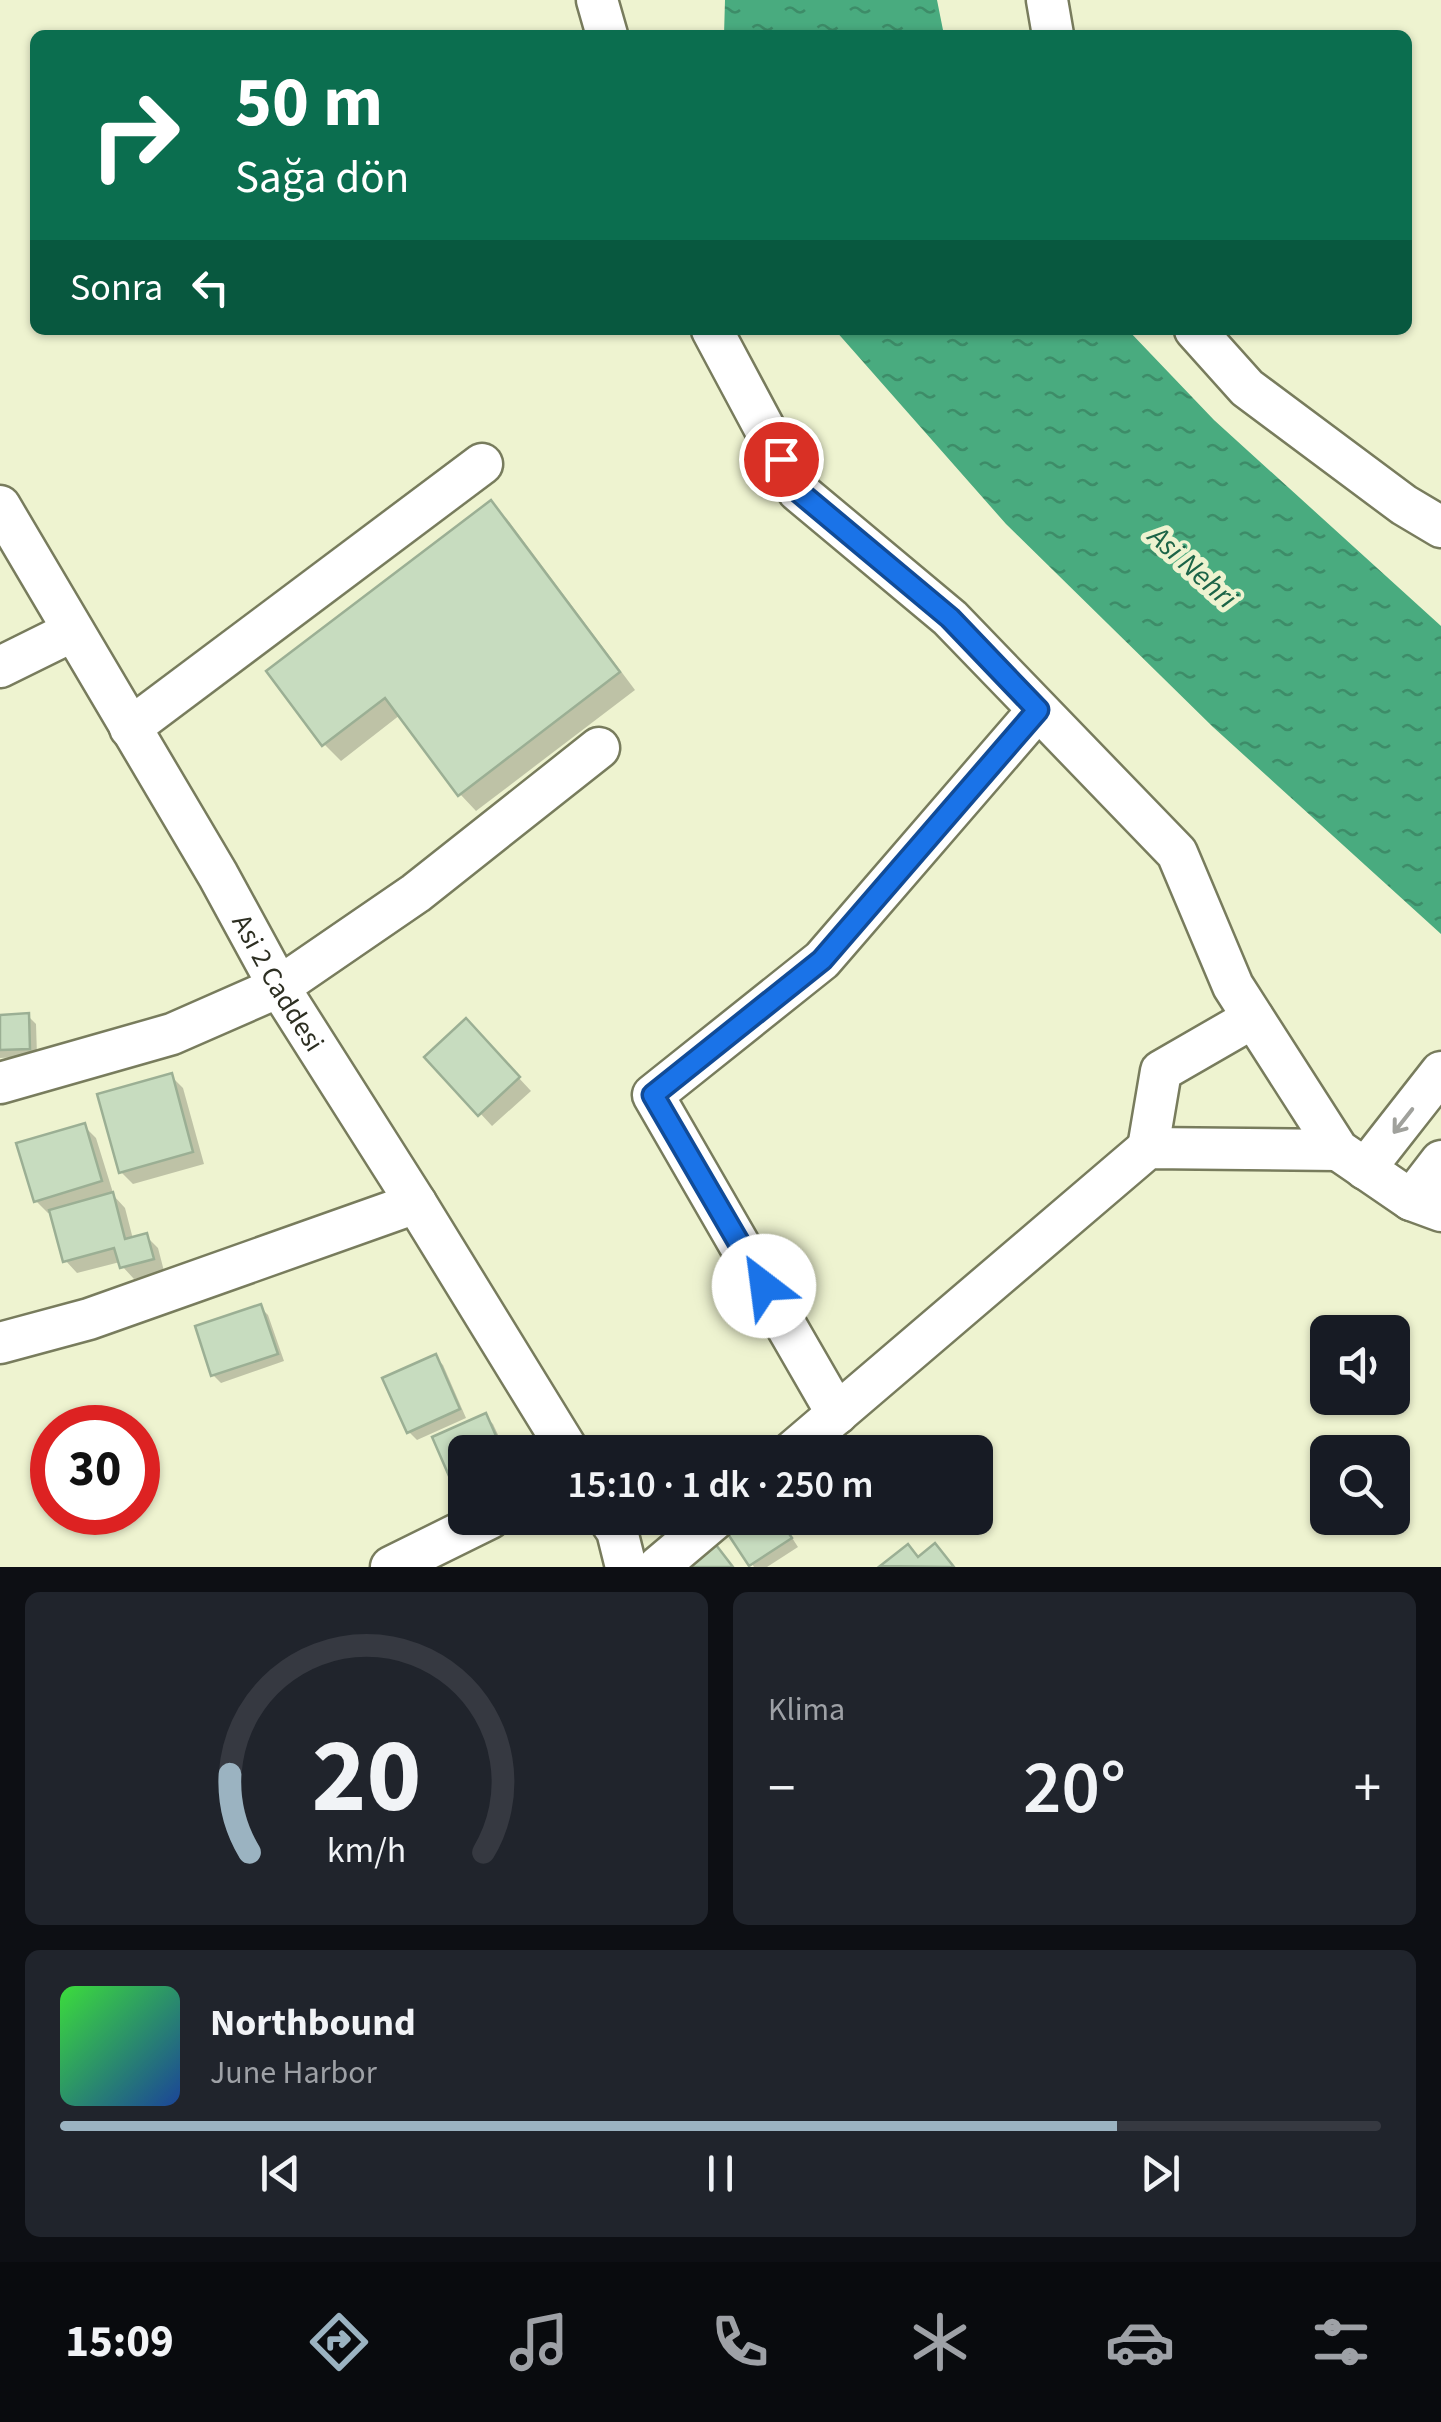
<!DOCTYPE html>
<html lang="tr">
<meta charset="utf-8">
<style>
:root{--surface:#171b24;--page:#20242c;--text:#f1f3f6;--muted:#9ea1a6;--line:#363941;--accent:#9bb3c1}
body{margin:0;font-family:"Source Sans 3",sans-serif;background:var(--page);color:var(--text);height:100vh;display:flex;flex-direction:column;font-size:38px;white-space:nowrap}
*{box-sizing:border-box;margin:0}
p{font-size:32px;color:var(--muted)}
.icon{flex:none;width:55px;height:55px;fill:none;stroke:currentColor;stroke-width:2;stroke-linecap:round;stroke-linejoin:round}
.map{position:relative;height:1567px;overflow:hidden}
.drawer{display:flex;flex-direction:column;gap:25px;padding:25px;background:#0d0f14;flex:1}
.drawer>*{flex:none}
.hud{position:absolute;left:30px;top:30px;width:1382px;height:305px;border-radius:15px;box-shadow:0 2px 8px #0004;background:#0b6e4f;color:#fff;overflow:hidden}
.buttons{position:absolute;left:1310px;top:1315px;display:grid;gap:20px}
.buttons a{display:grid;place-items:center;width:100px;height:100px;border-radius:15px;background:var(--surface);box-shadow:0 2px 8px #0004;font-size:50px}
.speed{position:absolute;left:30px;top:1405px;display:flex;gap:20px;font-size:50px;font-weight:700;text-align:center}
.speed>*{display:grid;place-content:center;width:130px;height:130px;border-radius:50%;background:var(--surface);box-shadow:0 2px 8px #0004;line-height:1}
.speed .limit{border:15px solid #d22;background:#fff;color:#111}
.pin{position:absolute;display:grid;place-items:center;width:85px;height:85px;color:#fff;margin:-42px;border:5px solid #fff;border-radius:50%;box-shadow:0 2px 10px #0007}
.me{position:absolute;width:110px;margin:-55px;rotate:330deg;stroke-linejoin:round;filter:drop-shadow(0 0 8px #0008)}
.turn{display:flex;align-items:center;gap:35px;height:210px;padding:0 40px;font-size:45px}
.turn .icon{width:130px;height:130px;stroke-width:2.5}
.turn b{display:block;font-size:70px;line-height:85px}
.then{display:flex;align-items:center;height:95px;padding:0 40px;background:#0003;gap:20px;font-size:38px}
.big{font-size:75px;font-weight:600;line-height:1.1}
.drawer .widget{flex:1;display:flex;flex-direction:column;justify-content:center;gap:15px;min-width:0;padding:0 35px;border-radius:15px;background:var(--page)}
.drawer .dial{align-items:center;gap:0}
.dial svg{height:260px;overflow:visible;fill:none;stroke:var(--line);stroke-width:7;stroke-linecap:round;text-anchor:middle}
.dial text{fill:var(--text);stroke:none}
.song{display:flex;align-items:center;gap:30px}
.cover{width:120px;height:120px;border-radius:15px;background:linear-gradient(135deg,hsl(120 70% 55%),hsl(220 70% 35%))}
.played{height:10px;border-radius:5px;background:linear-gradient(90deg,var(--accent) 80%,var(--line) 80%)}
.keys{display:flex;justify-content:space-around;direction:ltr}
.heat{display:flex;justify-content:space-between;align-items:center;font-size:55px;direction:ltr}
.drawer .tiles{flex:1;display:grid;gap:25px;grid-template-columns:1fr 1fr}
.widget:last-child{grid-column:span 2}
.trip{position:absolute;left:448px;top:1435px;width:545px;height:100px;border-radius:15px;background:var(--surface);box-shadow:0 2px 8px #0004;font-weight:600;line-height:100px;text-align:center}
.menu{display:flex;height:160px;justify-content:space-around;align-items:center;background:#090b0e;color:var(--muted)}
.menu .icon{width:70px;height:70px}
.menu .selected{color:var(--accent)}
.menu b{font-size:45px;color:var(--text)}
.map>svg:first-child{display:block}
.water{fill:url(#water-ripples)}
.shadow{fill:#0003}
.building{fill:#c7dcbf;stroke:#9baf94;stroke-width:2.5}
.lines{fill:none;stroke-linecap:round;stroke-linejoin:round}
.minor-casing{stroke:#787c5d;stroke-width:45}
.minor{stroke:#fff;stroke-width:40}
.oneway{stroke:#a0a19c}
.route-casing{stroke:#114b97;stroke-width:25}
.route{stroke:#1a73e8;stroke-width:18}
.labels{text-anchor:middle;stroke-width:10;stroke-linejoin:round;paint-order:stroke}
.street-label{font-size:28px;fill:#2d2f22;stroke:#eef3d0}
.water-label{font-size:30px;font-style:italic;fill:#1c6447;stroke:#eef3d0}
</style>
<div class="map">
<svg width="1441" height="1567" viewBox="0 0 1441 1567">
<defs>
<pattern id="water-ripples" width="26" height="14" patternUnits="userSpaceOnUse" patternTransform="scale(2.5)"><rect width="26" height="14" fill="#49ab7f"/><path d="M2 4q2-2 4 0t4 0M15 11q2-2 4 0t4 0" fill="none" stroke="#3d8c68"/></pattern>
</defs>
<rect width="100%" height="100%" fill="#eef3d0"/>
<path class="water" d="M725,0h212l7,35h-220z
M835,330h293l86,90 227,206v308l-228,-207 -207,-203z"/>
<path class="shadow" d="M490,503l17,16 128,171 -159,121 -16,-17 -60,-79 -59,46 -17,-17z
M28,1016l8,8 1,32 -37,2v-41z
M478,1034l53,57 -39,35 -64,-69z
M171,1076l12,12 21,76 -71,20 -12,-12z
M84,1126l12,12 18,58 11,12 8,31 13,-3 12,12 6,23 -30,8 -12,-13 -2,-4 -43,11 -12,-13 -13,-48 -4,1 -12,-12z
M260,1307l8,8 16,46 -63,22 -8,-8z
M435,1357l8,8 23,53 -49,22 -8,-8z
M485,1416l8,8 13,28h-41v45l-7,-6 -23,-53z
M738,1518h41l19,29 -31,20h-13l-28,-42z"/>
<path class="building" d="M491,500l129,172 -162,124 -73,-98 -63,48 -56,-75z
M29,1013l1,36 -30,1v-35z
M466,1018l54,59 -42,39 -54,-59z
M172,1073l21,79 -74,21 -22,-79z
M85,1123l17,58 -68,21 -18,-59z
M113,1192l12,47 22,-6 7,26 -34,9 -6,-20 -51,14 -14,-52z
M261,1304l17,50 -67,22 -16,-50z
M436,1354l24,55 -53,24 -25,-55z
M486,1413l17,39h-38v36l-9,4 -24,-55z
M838,1438l11,14h-31z
M733,1518h45l14,20 -43,28 -27,-41z
M713,1541l20,26h-53z
M935,1543l19,24 -74,-1 28,-22 10,13z"/>
<g class="lines">
<g class="minor-casing">
<g id="minor">
<path d="M597,0l10,35"/>
<path d="M1047,0l6,35"/>
<path d="M712,330l86,161 152,127 227,235 56,133 105,164 73,50 30,11"/>
<path d="M1195,330l52,58 157,117 37,22"/>
<path id="s1" d="M0,506l218,369 61,112 137,216 153,249"/>
<path d="M0,667l73,-36"/>
<path d="M130,728l352,-264"/>
<path d="M0,1083l172,-49 107,-47 137,-94 183,-145"/>
<path d="M1148,1148l13,-77 92,-53"/>
<path d="M1365,1169l76,-97"/>
<path d="M1411,1200l30,-39"/>
<path d="M0,1343l89,-24 327,-116"/>
<path d="M837,1414l-184,-319 169,-135 216,-250"/>
<path d="M792,1452l356,-304 190,2"/>
<path d="M608,1518l9,13 9,36"/>
<path d="M391,1567l99,-49"/>
<path d="M658,1567l58,-49"/>
</g>
</g>
<use href="#minor" class="minor"/>
</g>
<defs><path id="oneway-shaft" d="M-6 0H5M1.5-3L5.5 0L1.5 3" fill="none" stroke-width="1.6" stroke-linecap="round" stroke-linejoin="round" transform="scale(2.5)"/></defs>
<use class="oneway" href="#oneway-shaft" transform="translate(1403 1121) rotate(128)"/>
<g class="lines">
<g class="route-casing">
<path id="route" d="M764,1286l-111,-191 169,-135 216,-250 -88,-92 -152,-127 -17,-32"/>
</g>
<use href="#route" class="route"/>
</g>
<g class="labels">
<g class="street-label">
<text dy="10" stroke="none"><textPath href="#s1" startOffset="552">Asi 2 Caddesi</textPath></text>
</g>
<g class="water-label">
<text transform="translate(1193 567) rotate(42)" y="10">Asi Nehri</text>
</g>
</g>
</svg>
<div class="buttons">
<a><svg class="icon" aria-label="sound" viewBox="0 0 24 24"><path d="M4 9h4l5-4v14l-5-4H4zM17 9q2 3 0 6"/></svg></a>
<a><svg class="icon" aria-label="search" viewBox="0 0 24 24"><circle cx="10" cy="10" r="6"/><path d="M15 15l6 6"/></svg></a>
</div>
<div class="speed"><div class="limit">30</div></div>
<div class="pin" style="left:781px;top:459px;background:#d93025"><svg class="icon" aria-label="arrive" viewBox="0 0 24 24"><path d="M6 21V4h12l-3 4 3 4H6"/></svg></div>
<svg class="me" style="left:764px;top:1286px" viewBox="-20 -20 40 40"><circle r="19" fill="#fff"/><path d="M0-13L10 11 0 6-10 11z" fill="#1a73e8"/></svg>
<div class="trip">15:10 · 1 dk · 250 m</div>
<div class="hud">
<div class="turn"><svg class="icon" aria-label="right" viewBox="0 0 24 24"><path d="M7 20v-9h11M14 6l5 5-5 5"/></svg><div><b>50 m</b>Sağa dön</div></div>
<div class="then">Sonra<svg class="icon" aria-label="left" viewBox="0 0 24 24"><path d="M17 20v-9H6M10 6l-5 5 5 5"/></svg></div>
</div>
</div>
<section class="drawer">
<div class="tiles">
<div class="widget dial"><svg viewBox="0 0 100 80">
<path d="M14 69A42 42 0 1 1 86 69"/>
<path d="M14 69A42 42 0 0 1 8 45" stroke="#9bb3c1"/>
<text x="50" y="56" font-size="32" font-weight="700">20</text>
<text x="50" y="72" font-size="11">km/h</text>
</svg></div>
<div class="widget"><p>Klima</p>
<div class="heat"><a>−</a><b class="big">20°</b><a>+</a></div>
</div>
<div class="widget">
<div class="song"><i class="cover"></i><div><b>Northbound</b><p>June Harbor</p></div></div>
<div class="played"></div>
<div class="keys"><svg class="icon" aria-label="previous" viewBox="0 0 24 24"><path d="M18 5L8 12l10 7zM5 5v14"/></svg><svg class="icon" aria-label="pause" viewBox="0 0 24 24"><path d="M8 5v14M16 5v14"/></svg><svg class="icon" aria-label="next" viewBox="0 0 24 24"><path d="M6 5l10 7-10 7zM19 5v14"/></svg></div>
</div>
</div>
</section>
<nav class="menu">
<b>15:09</b>
<svg class="icon selected" aria-label="directions" viewBox="0 0 24 24"><path d="M12 3l9 9-9 9-9-9zM9 14v-3h6M13 9l2 2-2 2"/></svg>
<svg class="icon" aria-label="music" viewBox="0 0 24 24"><path d="M9 18V5l10-2v13"/><circle cx="6" cy="18" r="3"/><circle cx="16" cy="16" r="3"/></svg>
<svg class="icon" aria-label="phone" viewBox="0 0 24 24"><path d="M5 4h4l2 5-3 2q2 4 5 5l2-3 5 2v4C11 20 4 13 5 4z"/></svg>
<svg class="icon" aria-label="climate" viewBox="0 0 24 24"><path d="M12 3v18M4 7l16 10M4 17L20 7"/></svg>
<svg class="icon" aria-label="car" viewBox="0 0 24 24"><path d="M5 17H2v-5l4-1 3-4h7l3 4 3 1v5h-3M9 17h6M6 11h13"/><circle cx="7" cy="17" r="2"/><circle cx="17" cy="17" r="2"/></svg>
<svg class="icon" aria-label="filters" viewBox="0 0 24 24"><path d="M4 7h16M4 17h16"/><circle cx="9" cy="7" r="2"/><circle cx="15" cy="17" r="2"/></svg>
</nav>
